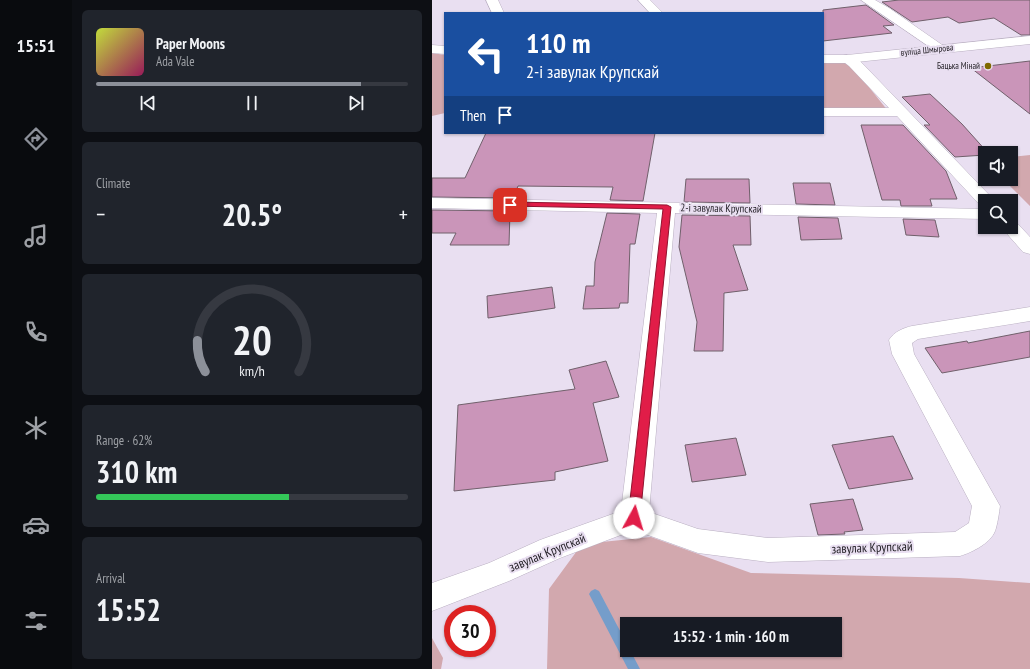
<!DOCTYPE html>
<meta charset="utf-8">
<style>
:root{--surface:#171b24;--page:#20242c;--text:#f1f3f6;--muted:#9ea1a6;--line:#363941;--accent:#8c9099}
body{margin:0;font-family:"PT Sans Narrow",sans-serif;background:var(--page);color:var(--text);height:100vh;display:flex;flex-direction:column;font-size:15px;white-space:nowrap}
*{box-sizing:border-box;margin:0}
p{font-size:13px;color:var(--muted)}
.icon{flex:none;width:22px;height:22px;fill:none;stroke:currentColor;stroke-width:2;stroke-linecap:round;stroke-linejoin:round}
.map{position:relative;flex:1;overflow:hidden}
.drawer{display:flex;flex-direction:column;gap:10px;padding:10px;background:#0d0f14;width:360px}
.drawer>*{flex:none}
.banner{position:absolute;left:12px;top:12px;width:380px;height:122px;border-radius:0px;box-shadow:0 1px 3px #0004;background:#1a4fa0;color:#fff;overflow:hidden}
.buttons{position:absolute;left:546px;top:146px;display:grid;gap:8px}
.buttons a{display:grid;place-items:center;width:40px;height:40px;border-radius:0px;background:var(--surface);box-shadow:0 1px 3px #0004;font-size:20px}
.speed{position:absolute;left:12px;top:605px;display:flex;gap:8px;font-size:20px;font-weight:700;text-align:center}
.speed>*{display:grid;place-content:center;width:52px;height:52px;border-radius:50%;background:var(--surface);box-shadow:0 1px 3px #0004;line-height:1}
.speed .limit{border:6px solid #d22;background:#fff;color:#111}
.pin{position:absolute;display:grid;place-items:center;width:34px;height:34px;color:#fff;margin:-17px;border-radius:8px;box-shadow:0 2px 6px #0006}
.me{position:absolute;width:44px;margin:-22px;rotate:6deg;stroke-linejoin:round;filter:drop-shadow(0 0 3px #0008)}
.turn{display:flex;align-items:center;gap:14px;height:84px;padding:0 16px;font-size:18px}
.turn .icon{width:52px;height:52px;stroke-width:2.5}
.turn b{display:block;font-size:28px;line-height:34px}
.then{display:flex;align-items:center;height:38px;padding:0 16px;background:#0003;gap:8px;font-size:15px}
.big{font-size:30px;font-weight:700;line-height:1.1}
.drawer .tile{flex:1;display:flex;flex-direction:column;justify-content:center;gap:6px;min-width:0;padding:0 14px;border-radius:6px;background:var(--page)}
.drawer .dial{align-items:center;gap:0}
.dial svg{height:104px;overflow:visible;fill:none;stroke:var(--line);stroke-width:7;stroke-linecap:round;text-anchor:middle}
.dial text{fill:var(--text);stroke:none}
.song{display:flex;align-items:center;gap:12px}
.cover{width:48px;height:48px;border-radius:6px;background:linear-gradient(135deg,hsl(70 70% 55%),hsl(330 70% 35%))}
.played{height:4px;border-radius:2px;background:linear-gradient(90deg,var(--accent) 85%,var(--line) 85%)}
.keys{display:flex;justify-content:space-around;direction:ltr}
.heat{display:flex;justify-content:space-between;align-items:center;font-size:22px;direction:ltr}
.charge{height:6px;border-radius:3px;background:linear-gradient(90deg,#34c759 62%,var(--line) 0)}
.trip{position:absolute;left:188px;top:617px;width:222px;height:40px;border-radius:0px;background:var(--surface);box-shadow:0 1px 3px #0004;font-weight:700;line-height:40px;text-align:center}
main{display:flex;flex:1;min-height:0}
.dock{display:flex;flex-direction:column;width:72px;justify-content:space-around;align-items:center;background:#090b0e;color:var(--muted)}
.dock .icon{width:28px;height:28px}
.dock .active{color:var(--accent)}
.dock b{font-size:18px;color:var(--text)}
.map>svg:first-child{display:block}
.green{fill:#d2a8ae;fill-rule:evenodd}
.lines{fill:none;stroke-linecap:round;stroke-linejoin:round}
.stream{fill:#759dca;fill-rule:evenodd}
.building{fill:#ca95b9;stroke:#70606b}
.street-casing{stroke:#b9afc1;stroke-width:1}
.secondary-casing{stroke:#b9afc1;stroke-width:1}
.street{fill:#fff;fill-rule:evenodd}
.secondary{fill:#fff;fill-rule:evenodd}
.route{fill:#e11d48;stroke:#92132f}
.poi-dot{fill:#7f6900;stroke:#e9dff1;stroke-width:1.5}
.labels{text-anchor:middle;stroke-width:4;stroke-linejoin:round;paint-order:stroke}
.far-street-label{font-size:9px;fill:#201d23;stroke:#e9dff1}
.far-poi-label{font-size:9px;fill:#201d23;stroke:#e9dff1;text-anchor:end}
.street-label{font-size:11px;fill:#201d23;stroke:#e9dff1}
.near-street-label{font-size:13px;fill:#201d23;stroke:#e9dff1}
</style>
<main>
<nav class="dock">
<b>15:51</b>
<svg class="icon active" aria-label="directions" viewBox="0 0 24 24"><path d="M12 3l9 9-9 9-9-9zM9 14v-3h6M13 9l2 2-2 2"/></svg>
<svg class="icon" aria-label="music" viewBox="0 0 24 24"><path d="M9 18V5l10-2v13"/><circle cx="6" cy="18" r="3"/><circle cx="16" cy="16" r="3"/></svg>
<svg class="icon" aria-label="phone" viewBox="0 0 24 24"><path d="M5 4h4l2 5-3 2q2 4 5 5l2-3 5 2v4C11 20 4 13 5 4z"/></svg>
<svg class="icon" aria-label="climate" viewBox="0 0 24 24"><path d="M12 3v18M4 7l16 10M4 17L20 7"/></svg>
<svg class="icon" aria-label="car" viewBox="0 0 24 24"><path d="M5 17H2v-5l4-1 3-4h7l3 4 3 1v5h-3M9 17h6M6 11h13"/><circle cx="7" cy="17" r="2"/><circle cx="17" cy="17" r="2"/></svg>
<svg class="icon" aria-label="filters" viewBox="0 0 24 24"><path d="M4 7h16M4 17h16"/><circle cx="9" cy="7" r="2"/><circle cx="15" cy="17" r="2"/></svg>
</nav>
<section class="drawer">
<div class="tile">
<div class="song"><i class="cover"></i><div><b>Paper Moons</b><p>Ada Vale</p></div></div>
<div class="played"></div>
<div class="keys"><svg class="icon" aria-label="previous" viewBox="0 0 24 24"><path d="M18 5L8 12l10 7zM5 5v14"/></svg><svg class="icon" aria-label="pause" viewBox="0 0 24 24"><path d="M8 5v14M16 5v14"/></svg><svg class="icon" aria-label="next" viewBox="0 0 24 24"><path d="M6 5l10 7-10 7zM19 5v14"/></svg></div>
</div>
<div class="tile"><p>Climate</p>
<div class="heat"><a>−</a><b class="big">20.5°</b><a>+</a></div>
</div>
<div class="tile dial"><svg viewBox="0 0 100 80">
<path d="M14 69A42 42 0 1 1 86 69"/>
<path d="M14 69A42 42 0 0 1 8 45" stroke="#8c9099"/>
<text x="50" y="56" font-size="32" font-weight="700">20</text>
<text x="50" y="72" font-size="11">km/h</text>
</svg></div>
<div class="tile"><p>Range · 62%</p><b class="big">310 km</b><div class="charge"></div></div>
<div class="tile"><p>Arrival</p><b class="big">15:52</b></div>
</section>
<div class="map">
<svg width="598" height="669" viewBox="0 0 598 669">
<rect width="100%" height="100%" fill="#e9dff1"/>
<path class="green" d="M0,53l13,2v58l-13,3z
M391,62h26l39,49h-65z
M598,155v51l-27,-27h8v-22z
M219,537l100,36 208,5 71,5v86h-483l2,-80 33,-45zM195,624h208v26h-208z
M0,638l11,20 -2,11h-9z"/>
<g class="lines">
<path class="stream" d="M163,589l4,2 28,53v6h3l10,19h-12l-39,-75 2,-3z"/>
</g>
<path class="building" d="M467,0h131v35h-9l-27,-17 -35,5 -11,-6 -36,5 -30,-20z
M434,5l28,20 -11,1 9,7 -69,8v-31z
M598,61v53l-59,-46z
M498,94l32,30 26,29h-3v2l-30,2 -31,-32h6l-28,-28z
M429,125h42l43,46 11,28h-27l2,7h-31l-1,-6h-18z
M54,133h169l-12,68 -33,-1 3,-13 -95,-1 -5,12 -81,-1v-19h33z
M254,179h63l1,24 -66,-1z
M361,183h37l5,22 -39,-1z
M0,210l78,1 -1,34h-59l6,-12h-24z
M175,213l33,1 -5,30h-5l-2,59h-8l-1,5 -36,1 3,-23h8l1,-24z
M250,215l68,1 1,29h-18l15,45 -24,3 -1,58h-29l3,-29 -18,-75z
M366,217l40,1 4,21 -41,1z
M471,219l32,1 4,17 -33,-2z
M120,287l3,21 -67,10 -1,-22z
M598,331v26l-88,16 -17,-25 42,-7 1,2z
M174,361l13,36 -26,6 15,58 -53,11v8l-101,11 4,-86 117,-16 -6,-19z
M461,436l20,43 -64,10 -17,-44z
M304,438l10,37 -54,7 -7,-37z
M421,499l10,31 -19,2 1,2 -27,1 -8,-31z"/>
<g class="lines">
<g class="street-casing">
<path id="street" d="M54,0h12l6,13h-12z
M206,0h12l13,13h-13z
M429,0h14l14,8 59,41 -1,3h-10z
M415,55l12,5 136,141h-10v5l-5,-1 -83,-89h-74v-8h66l-40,-42 -9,-7 2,-3z
M0,198l553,11v10l-310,-6 -26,299 49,17 70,9 187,-6 14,-9 3,-17 -80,-152 -3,-14c5,-8 14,-12 23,-14l118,-19v14l-112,18 -6,4 2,11 86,152c-1,7 -2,15 -4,22 -3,14 -23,24 -36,28l-192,6 -70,-9 -64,-23 -74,28 -51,23 -77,30v-28l57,-20 51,-23 81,-29 36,-298 -225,-5z
M579,222l6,1 13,14v17l-7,-2 -22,-25h10z"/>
</g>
<g class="secondary-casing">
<path id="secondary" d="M598,36v8l-183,19h-24v-8h24z
M0,45l13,1v8l-13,-1z"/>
</g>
<use href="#street" class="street"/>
<use href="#secondary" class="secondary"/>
</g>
<path class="route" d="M78,202l157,3 4,2 -31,311 -2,4 -4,1 -4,-1 -2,-4 35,-309 -155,-3 -1,-1z"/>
<circle class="poi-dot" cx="556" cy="66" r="4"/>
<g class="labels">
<g class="far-street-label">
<text transform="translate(495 50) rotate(-6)" y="3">вуліца Шмырова</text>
</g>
<g class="far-poi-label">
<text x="548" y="69">Бацька Мінай</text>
</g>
<g class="street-label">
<text transform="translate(289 208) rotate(1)" y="4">2-і завулак Крупскай</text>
</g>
<g class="near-street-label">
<text transform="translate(440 547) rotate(-2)" y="5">завулак Крупскай</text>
<text transform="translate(115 552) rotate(-22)" y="5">завулак Крупскай</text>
</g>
</g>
</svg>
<div class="buttons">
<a><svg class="icon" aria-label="sound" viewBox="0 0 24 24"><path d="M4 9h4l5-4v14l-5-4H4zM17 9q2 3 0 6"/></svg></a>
<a><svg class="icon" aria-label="search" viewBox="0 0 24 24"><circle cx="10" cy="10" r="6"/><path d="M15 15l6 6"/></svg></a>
</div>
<div class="speed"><div class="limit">30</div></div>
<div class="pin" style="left:78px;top:205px;background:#d93025"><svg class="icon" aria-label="arrive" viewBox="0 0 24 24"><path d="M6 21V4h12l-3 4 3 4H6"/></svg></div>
<svg class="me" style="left:202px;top:518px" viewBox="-20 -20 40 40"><circle r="19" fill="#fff"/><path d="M0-13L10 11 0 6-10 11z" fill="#e11d48"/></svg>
<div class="trip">15:52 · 1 min · 160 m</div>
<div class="banner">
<div class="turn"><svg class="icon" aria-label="left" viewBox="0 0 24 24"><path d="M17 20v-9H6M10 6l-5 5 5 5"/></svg><div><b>110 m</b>2-і завулак Крупскай</div></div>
<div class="then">Then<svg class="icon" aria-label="arrive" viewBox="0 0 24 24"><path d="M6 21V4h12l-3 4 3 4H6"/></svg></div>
</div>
</div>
</main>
